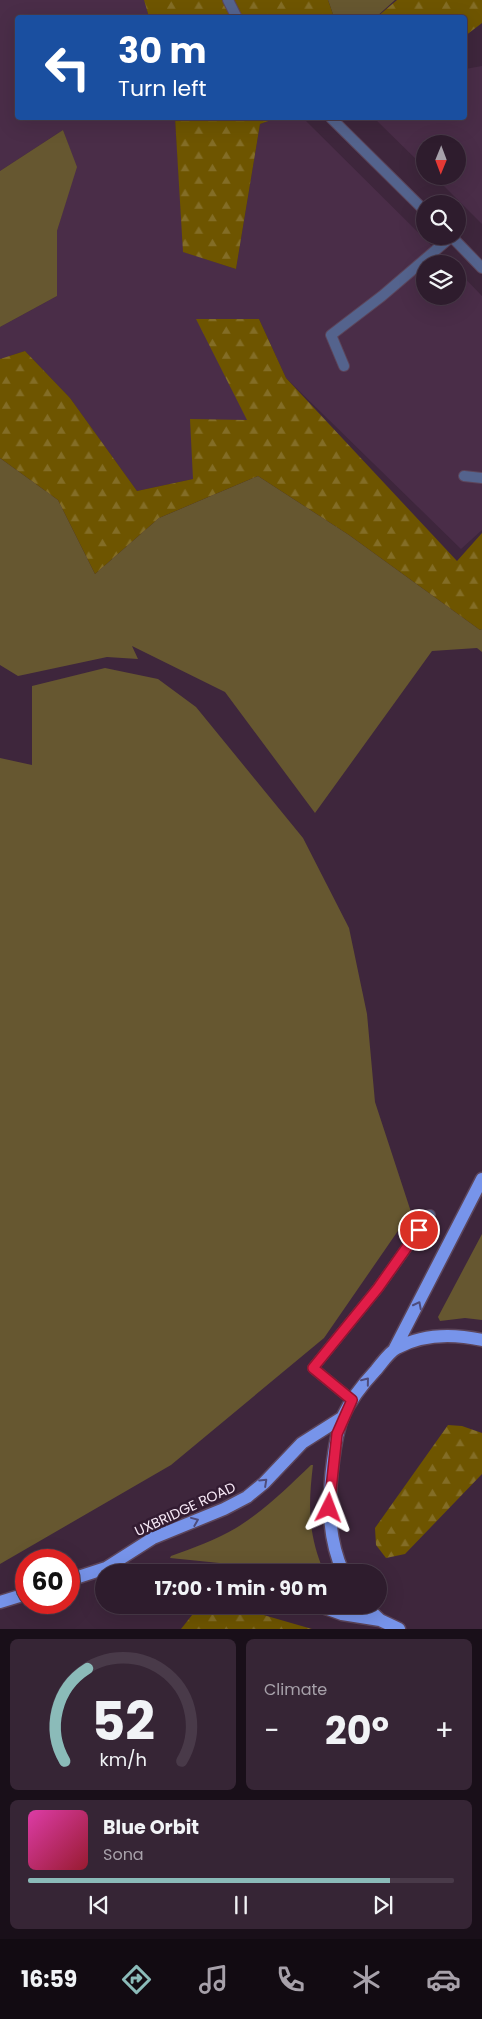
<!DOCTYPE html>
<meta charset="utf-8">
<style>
:root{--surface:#2e1c2d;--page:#362535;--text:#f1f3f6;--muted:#a7a1aa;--line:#493a49;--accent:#8bbbb9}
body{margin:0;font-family:Poppins,sans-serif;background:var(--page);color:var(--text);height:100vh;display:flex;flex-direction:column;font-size:19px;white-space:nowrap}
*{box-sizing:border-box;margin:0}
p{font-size:16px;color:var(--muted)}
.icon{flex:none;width:28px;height:28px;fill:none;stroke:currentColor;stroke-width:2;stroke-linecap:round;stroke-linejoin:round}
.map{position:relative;height:1629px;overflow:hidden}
.sheet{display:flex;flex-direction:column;gap:10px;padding:10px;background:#190f19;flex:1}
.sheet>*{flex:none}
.guide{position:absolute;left:15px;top:15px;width:452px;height:105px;border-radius:5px;box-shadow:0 5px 20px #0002,0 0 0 1px var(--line);background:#1a4fa0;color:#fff;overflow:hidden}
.needle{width:32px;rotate:181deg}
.fabs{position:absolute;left:416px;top:135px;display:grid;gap:10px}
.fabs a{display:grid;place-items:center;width:50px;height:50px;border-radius:50%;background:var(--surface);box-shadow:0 5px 20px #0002,0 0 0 1px var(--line);font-size:25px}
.speed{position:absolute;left:15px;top:1549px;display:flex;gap:10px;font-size:25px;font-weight:700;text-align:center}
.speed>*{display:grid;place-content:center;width:65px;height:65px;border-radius:50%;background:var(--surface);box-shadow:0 5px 20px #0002,0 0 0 1px var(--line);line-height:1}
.speed .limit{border:8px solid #d22;background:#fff;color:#111}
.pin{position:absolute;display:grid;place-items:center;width:42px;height:42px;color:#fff;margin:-21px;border:2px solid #fff;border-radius:50%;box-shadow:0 1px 5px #0007}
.me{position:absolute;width:55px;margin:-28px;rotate:3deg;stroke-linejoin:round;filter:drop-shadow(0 0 4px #0008)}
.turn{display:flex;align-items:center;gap:18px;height:105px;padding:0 20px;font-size:22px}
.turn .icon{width:65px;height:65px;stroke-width:2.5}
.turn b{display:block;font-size:35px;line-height:42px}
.big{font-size:38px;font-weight:700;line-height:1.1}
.sheet .card{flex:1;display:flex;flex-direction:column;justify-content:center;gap:8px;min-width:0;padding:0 18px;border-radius:8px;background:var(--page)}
.sheet .dial{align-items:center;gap:0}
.dial svg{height:130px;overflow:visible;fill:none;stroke:var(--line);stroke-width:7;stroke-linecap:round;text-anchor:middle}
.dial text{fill:var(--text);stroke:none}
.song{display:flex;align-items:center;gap:15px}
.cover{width:60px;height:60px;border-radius:8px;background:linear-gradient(135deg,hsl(320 70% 55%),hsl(350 70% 35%))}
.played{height:5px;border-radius:2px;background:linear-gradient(90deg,var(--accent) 85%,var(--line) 85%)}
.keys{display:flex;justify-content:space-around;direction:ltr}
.heat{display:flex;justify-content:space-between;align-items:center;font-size:28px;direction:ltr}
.sheet .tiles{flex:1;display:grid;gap:10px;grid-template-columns:1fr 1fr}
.card:last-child{grid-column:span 2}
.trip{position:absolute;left:95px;top:1564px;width:292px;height:50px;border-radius:25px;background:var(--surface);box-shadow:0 5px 20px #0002,0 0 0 1px var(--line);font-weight:700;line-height:50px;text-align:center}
.menu{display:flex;height:80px;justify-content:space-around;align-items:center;background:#120b12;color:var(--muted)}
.menu .icon{width:35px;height:35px}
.menu .selected{color:var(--accent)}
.menu b{font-size:22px;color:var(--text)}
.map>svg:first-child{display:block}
.built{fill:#4a2d48}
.grass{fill:#665730}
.forest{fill:url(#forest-firs)}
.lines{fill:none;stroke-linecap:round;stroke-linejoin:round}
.service-casing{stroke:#5c455a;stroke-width:12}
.primary-casing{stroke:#5c455a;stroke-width:15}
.service{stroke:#54638d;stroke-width:10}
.primary{stroke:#7794ea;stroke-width:12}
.oneway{stroke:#4e4c7c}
.route-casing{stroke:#92132f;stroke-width:12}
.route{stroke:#e11d48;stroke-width:9}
.labels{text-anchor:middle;stroke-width:5;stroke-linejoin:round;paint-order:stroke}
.street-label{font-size:14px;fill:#f7e8f6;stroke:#331c32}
</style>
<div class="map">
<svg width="482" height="1629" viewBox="0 0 482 1629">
<defs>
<pattern id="forest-firs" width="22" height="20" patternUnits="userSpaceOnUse" patternTransform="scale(1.25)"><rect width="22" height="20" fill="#6e5500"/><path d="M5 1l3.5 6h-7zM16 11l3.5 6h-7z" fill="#836d26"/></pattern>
</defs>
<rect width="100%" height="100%" fill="#3e263c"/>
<path class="built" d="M0,0h144l5,17 -131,1v100h157l9,134 52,17 24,-145 17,-6h26l147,146h-25v32h33v-25l24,25v234l-21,19 -175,-171 -27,-59 -11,101 -55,59 -56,12 -67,-93 -45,-47 -25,8v-32l57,-31v-65l19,-64 -13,-37 -63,41z
M482,66v158l-48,-48h24v-32h-33v24l-51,-50h91v-49z"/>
<path class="grass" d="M328,0h67l-20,18 -41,-1z
M63,130l14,37 -20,64v65l-57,31v-156z
M0,458l58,42 37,74 64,-56 99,-42 91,59 131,95 2,-1v23l-5,-4 -45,3 -117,162 -90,-121 -93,-46 6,13 -31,-2 -89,19 -18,-11z
M105,668l53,11 38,28 107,131 46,90 18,86 8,88 36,110 -87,126 -153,127 -171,99v-806l32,7v-79z
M482,1234v86l-17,-2 -25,3 -2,-4z
M311,1465h2c-5,41 -5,69 11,107h-48l-27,-6 -79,-8 1,-2c22,-8 45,-16 65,-28 28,-17 51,-40 75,-63z"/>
<path class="forest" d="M144,0h184l6,17h-185z
M397,0h85v23l-17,13v-18l-88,-1z
M175,118h102l-17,6 -24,145 -53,-17z
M196,319h63l27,59 171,183 25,-28v96l-2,1 -131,-95 -91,-59 -99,42 -64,56 -37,-74 -58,-42v-99l25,-8 45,47 67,93 56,-12 -3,-60 57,1z
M448,1425l14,1 20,7v41l-77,80 -19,4 -10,-13 -1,-17z
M200,1605h29l83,24h-131z"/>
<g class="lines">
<g class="service-casing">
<path id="service" d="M228,0l9,18
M331,118l94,93
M451,236l31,32
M344,366l-13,-31 51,-39 69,-59
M464,476l18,2
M352,1400l-39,-32 65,-80 52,-73"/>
</g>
<g class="primary-casing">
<path id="primary" d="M395,1348l87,-169
M106,1568l41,4
M343,1572c-16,-36 -15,-73 -10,-111 2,-16 4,-30 10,-45 8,-17 20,-32 33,-46 6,-7 13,-18 21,-22 26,-14 57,-14 85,-8
M69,1580l37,-12 47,-30 71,-29 23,-12 17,-14 38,-40 41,-26
M0,1602l26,-8
M317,1605l25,9 38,6
M364,1605l16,15 19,9"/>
</g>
<use href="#service" class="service"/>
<use href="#primary" class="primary"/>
</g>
<defs><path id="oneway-chevron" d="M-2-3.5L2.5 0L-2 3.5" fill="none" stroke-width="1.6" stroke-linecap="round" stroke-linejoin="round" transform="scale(1.25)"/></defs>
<g class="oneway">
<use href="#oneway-chevron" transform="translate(418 1305) rotate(-63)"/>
<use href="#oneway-chevron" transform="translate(366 1381) rotate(-51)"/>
<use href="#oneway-chevron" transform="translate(264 1482) rotate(-43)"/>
<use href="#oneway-chevron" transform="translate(195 1521) rotate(-22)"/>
</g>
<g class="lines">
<g class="route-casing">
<path id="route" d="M329,1508l8,-74 15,-34 -39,-32 65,-80 41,-58"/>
</g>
<use href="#route" class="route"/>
</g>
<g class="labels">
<g class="street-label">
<text transform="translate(185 1509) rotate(-25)" y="5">UXBRIDGE ROAD</text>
</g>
</g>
</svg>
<div class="fabs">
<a><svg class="needle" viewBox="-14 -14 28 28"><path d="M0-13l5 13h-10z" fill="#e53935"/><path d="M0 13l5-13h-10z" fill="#a7a1aa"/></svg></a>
<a><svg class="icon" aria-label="search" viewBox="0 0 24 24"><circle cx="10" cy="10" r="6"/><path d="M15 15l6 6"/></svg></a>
<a><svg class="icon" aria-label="layers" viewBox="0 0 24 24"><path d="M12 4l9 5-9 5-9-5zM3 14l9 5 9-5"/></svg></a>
</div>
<div class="speed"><div class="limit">60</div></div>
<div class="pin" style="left:419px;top:1230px;background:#d93025"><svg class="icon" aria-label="arrive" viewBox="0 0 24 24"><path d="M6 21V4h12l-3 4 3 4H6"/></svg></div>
<svg class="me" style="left:329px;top:1508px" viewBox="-20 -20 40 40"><path d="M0-17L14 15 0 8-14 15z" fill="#e11d48" stroke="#fff" stroke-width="4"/></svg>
<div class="trip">17:00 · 1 min · 90 m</div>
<div class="guide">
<div class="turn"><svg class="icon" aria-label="left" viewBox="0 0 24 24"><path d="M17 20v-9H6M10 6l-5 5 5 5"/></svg><div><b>30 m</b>Turn left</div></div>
</div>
</div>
<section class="sheet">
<div class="tiles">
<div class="card dial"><svg viewBox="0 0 100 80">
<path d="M14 69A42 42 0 1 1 86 69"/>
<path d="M14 69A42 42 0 0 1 28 12" stroke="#8bbbb9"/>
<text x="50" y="56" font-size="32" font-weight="700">52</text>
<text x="50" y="72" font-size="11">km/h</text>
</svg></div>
<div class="card"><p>Climate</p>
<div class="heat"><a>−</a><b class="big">20°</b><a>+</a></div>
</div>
<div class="card">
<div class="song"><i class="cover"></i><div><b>Blue Orbit</b><p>Sona</p></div></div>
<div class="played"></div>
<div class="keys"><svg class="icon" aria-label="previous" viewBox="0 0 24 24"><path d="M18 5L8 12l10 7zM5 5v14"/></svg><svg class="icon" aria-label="pause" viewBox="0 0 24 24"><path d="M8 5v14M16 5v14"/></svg><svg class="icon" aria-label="next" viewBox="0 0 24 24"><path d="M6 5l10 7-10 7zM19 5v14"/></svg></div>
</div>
</div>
</section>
<nav class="menu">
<b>16:59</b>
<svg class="icon selected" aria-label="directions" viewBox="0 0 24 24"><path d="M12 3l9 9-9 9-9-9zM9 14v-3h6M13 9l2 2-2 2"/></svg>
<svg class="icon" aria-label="music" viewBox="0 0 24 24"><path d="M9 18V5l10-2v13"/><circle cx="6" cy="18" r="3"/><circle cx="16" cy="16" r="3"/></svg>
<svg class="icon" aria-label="phone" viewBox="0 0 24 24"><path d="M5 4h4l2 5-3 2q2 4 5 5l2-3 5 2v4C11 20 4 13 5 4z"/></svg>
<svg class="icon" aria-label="climate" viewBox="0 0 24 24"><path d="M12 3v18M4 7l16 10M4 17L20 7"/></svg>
<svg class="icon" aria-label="car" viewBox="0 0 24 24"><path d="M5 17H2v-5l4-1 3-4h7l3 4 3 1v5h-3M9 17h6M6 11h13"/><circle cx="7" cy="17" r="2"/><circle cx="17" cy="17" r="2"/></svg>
</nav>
